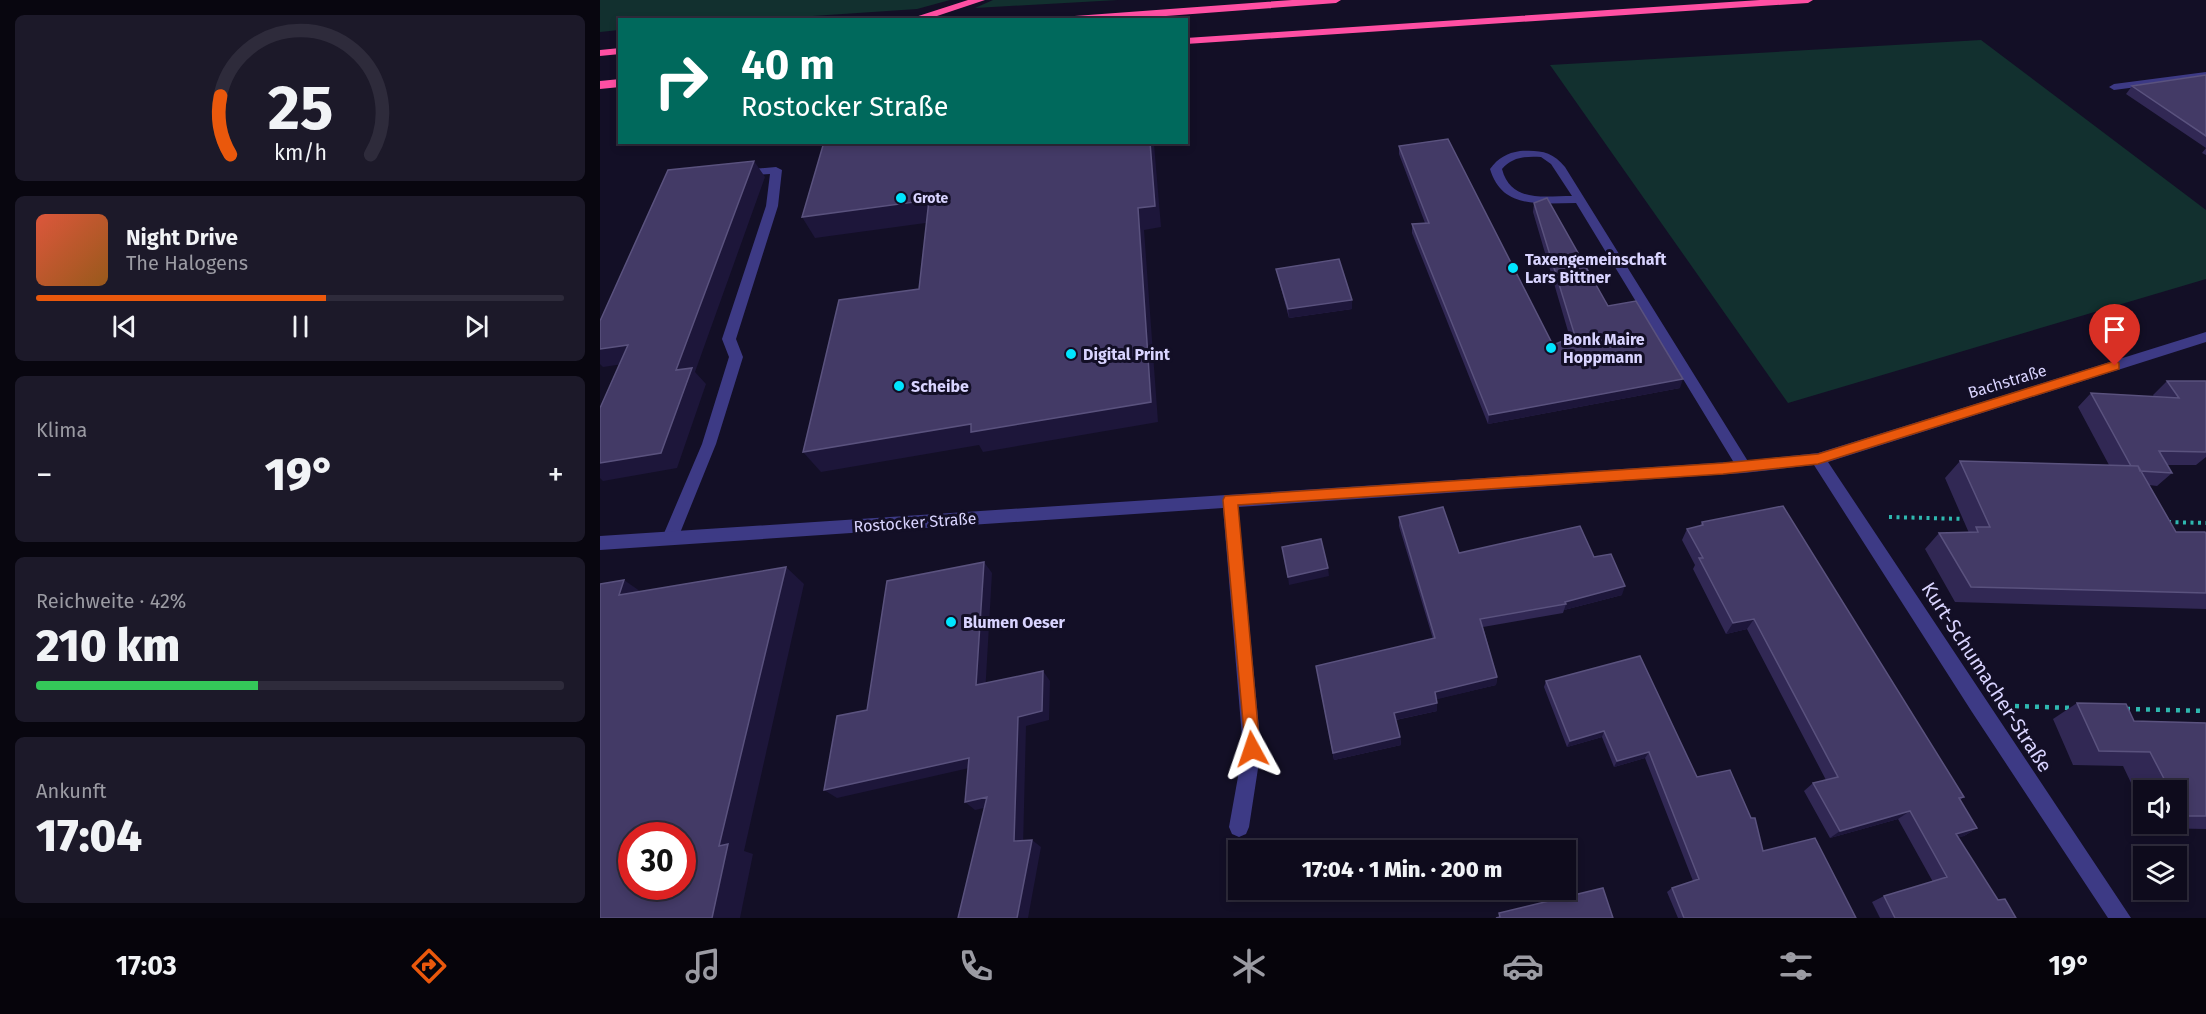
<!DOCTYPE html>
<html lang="de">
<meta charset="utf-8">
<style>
:root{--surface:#0e0b1c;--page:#1c1929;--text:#f1f3f6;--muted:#9b9ba3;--line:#2e2b3b;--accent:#ea580c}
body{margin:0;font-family:"Fira Sans",sans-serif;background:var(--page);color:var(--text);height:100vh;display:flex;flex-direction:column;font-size:22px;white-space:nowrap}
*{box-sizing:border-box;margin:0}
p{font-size:20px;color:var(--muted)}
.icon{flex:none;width:33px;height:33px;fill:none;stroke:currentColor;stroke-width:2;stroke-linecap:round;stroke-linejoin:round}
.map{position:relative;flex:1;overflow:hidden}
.details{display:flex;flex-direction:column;gap:15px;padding:15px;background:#08060f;width:600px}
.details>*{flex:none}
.guide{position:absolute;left:18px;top:18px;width:570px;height:126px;border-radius:0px;box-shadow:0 3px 9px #0003,0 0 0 2px var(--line);background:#00695c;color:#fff;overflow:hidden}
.tools{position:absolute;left:1533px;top:780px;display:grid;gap:12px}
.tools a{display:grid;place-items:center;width:54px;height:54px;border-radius:0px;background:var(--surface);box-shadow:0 3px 9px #0003,0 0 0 2px var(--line);font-size:30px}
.speed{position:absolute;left:18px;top:822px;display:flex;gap:12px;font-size:30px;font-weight:700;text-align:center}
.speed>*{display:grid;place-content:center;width:78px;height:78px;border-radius:50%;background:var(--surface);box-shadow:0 3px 9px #0003,0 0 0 2px var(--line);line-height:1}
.speed .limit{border:9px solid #d22;background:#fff;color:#111}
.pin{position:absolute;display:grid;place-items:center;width:51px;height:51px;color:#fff;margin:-62px -26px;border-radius:50% 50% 50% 0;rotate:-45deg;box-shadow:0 0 6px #0007}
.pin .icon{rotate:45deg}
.me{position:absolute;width:66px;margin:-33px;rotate:355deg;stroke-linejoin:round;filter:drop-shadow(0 0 4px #0008)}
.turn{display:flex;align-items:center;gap:21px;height:126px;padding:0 24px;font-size:27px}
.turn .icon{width:78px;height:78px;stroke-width:2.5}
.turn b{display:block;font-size:42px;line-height:51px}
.big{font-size:45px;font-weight:800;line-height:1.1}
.details .widget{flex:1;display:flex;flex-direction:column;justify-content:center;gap:9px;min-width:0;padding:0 21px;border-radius:9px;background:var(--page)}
.details .dial{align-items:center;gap:0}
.dial svg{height:156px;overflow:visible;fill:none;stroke:var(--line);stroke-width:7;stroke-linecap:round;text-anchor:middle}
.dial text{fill:var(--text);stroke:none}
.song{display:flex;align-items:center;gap:18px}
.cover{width:72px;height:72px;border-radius:9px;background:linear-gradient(135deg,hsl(10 70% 55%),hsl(30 70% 35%))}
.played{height:6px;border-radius:3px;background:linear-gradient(90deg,var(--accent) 55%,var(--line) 55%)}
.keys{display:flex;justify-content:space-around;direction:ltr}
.heat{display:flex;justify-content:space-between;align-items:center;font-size:33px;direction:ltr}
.charge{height:9px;border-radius:4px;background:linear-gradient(90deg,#34c759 42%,var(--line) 0)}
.trip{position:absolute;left:628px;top:840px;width:348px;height:60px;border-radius:0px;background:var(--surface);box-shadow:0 3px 9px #0003,0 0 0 2px var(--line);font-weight:800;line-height:60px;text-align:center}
.tabs{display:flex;height:96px;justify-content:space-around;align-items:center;background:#06040b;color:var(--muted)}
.tabs .icon{width:42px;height:42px}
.tabs .selected{color:var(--accent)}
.tabs b{font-size:27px;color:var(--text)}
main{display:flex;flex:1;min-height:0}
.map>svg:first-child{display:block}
.green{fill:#12302f}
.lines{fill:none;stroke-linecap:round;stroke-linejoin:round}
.path-far1{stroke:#2fb8b0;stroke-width:4;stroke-dasharray:3 4.5;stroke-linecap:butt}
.path{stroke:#2fb8b0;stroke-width:4.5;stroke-dasharray:4 6;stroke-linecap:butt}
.lane{fill:#3d3a85;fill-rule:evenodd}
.street{fill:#3d3a85;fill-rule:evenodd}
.highway{fill:#ff4fa3;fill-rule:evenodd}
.wall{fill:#312854}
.shaded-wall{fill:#1d163a}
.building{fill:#433a66;stroke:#5a527e;stroke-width:1.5;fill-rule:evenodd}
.route{fill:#ea580c;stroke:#983908;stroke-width:1.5}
.poi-dot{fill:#00e5ff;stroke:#130f26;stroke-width:2}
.labels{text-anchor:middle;stroke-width:6;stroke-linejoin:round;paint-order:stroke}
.far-poi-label{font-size:14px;font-weight:bold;fill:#d9d4ff;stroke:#130f26;text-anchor:start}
.poi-label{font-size:16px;font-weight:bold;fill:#d9d4ff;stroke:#130f26;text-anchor:start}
.street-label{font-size:16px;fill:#d9d4ff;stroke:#130f26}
.near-street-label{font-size:20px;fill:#d9d4ff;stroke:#130f26}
</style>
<main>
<section class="details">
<div class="widget dial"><svg viewBox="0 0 100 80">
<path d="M14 69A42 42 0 1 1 86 69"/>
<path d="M14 69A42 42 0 0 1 9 39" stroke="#ea580c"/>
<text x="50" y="56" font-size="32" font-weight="700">25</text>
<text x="50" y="72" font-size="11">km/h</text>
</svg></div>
<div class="widget">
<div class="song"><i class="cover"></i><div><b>Night Drive</b><p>The Halogens</p></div></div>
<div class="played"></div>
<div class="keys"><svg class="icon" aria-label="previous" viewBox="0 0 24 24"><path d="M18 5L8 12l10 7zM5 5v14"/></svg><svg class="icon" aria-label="pause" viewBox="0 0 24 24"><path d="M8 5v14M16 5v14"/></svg><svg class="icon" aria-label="next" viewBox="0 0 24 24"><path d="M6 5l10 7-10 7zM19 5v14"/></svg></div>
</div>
<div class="widget"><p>Klima</p>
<div class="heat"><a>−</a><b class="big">19°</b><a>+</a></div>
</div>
<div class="widget"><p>Reichweite · 42%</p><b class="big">210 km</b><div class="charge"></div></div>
<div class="widget"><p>Ankunft</p><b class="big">17:04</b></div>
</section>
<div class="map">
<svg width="1606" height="918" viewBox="0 0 1606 918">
<rect width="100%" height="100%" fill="#130f26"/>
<path class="green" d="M0,0h350l-33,9 -149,10 -148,1 -1,10 -19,2z
M393,0h125l-143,8z
M1381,40l225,170v69l-418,124 -238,-338z"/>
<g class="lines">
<path class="path-far1" d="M1289,517l76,2
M1568,522l38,1"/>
<path class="path" d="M1415,706l58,2
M1526,709l80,2"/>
<path class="lane" d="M1606,72v6l-92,12 -5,-3 5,-3z
M920,151c19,-1 32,0 45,16l184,296 3,4 -3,4h-10l-163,-268c-35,0 -74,7 -86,-34 8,-11 17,-16 30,-18zM941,157l10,7 21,32c-29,0 -61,7 -70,-27 10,-12 24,-13 39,-12z
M176,167l6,3 -4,36 -42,133 7,18 -27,87 -38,94 -2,5 -6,2 -6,-2 -2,-5 40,-94 27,-87 -7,-18 44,-133 4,-32 -28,2 -6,-3 6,-3z"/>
<path class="street" d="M1606,332v10l-378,120 303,456h-23l-136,-206 -158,-247 -70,8 -506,34 23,242 -12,78 -3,7 -7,3 -7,-3 -3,-7 14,-78 -20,-241 -623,42v-14l1144,-75 74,-8z"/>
<path class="highway" d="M368,0h17l-60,20h-19z
M692,0h49l-5,3 -223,17h-57l5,-3z
M1160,0h53l-5,3 -622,41v-6z
M20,48v6l-20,2v-6z
M20,79v8l-20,2v-8z"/>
</g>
<path class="wall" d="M1606,75v80l-4,-2 4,-5 -80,-54 6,-8z
M799,146l154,199 17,-7 -37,-126 1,-9 74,103 72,82 -192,36 -76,-191v-9l13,-1 -26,-69z
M676,269l76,40 -63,9 -11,-41z
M1567,381h39v76l-10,8h-29l5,8 -15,13 -8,-1 27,47 30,2v75l-251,-7 -30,-53 14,-16h30l-24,-55 15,-17 149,4 -31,-58 13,-14 63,4 -1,-2z
M799,517l60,36 135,4 28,38 -58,15 -1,3 -80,14 14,50 -1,8 -60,14 1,12 -41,9 4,17 1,8 -67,15 -18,-94 117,-27 -34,-113z
M1102,522l262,275 -4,3 17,28 -13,8 -6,1 40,63 18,18h-136l-8,-16 12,-6 49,-14 -35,-63 -68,19 -26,-47 9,-8 13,-3 -79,-151 -21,5 -33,-65 2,-4 -13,-25 5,-11 13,-3z
M946,681l151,96 66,74 93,67h-178l-11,-26 5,-4 21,-7 -48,-123 -31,9 -12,-30 -35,10 -23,-60z
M1477,703l57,18 72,2v106l-54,-1 -2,-4h26v-34h-32v20l-21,-44 -50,-1 -20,-46z"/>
<path class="shaded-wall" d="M550,142h4v2l7,83 -17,3 14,192 -175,30 -4,-7 -158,27 -18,-20 335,-244z
M154,161l11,16 -70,195 11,12 -29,84 -74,13 -3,-3v-15l76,-93z
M329,200l11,21 -125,17 -13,-21z
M752,300v9l-63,9 -1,-9z
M28,345l15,16 -40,6 -3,-3v-15z
M1083,379l-3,9 -192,36 1,-9z
M384,562l8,11 -7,122 -9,-10z
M186,567l18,17 -60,267 9,3 -13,64h-28l7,-72z
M728,568l1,8 -40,9 -1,-8z
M24,580l23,16 -28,-1z
M1025,586l-3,9 -58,15 2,-6 -1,-2z
M1154,619l-7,10 -21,5 7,-11z
M443,671l7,10 -1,39 -23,6 -3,122 -9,-7 4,-124z
M897,677l-1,8 -62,15 1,-8z
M837,703v8l-42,9 -1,-7z
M1004,731l-2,6 -35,10 3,-6z
M800,737l1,8 -67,15 -1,-7z
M1049,752l-4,6 -31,9 3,-6z
M369,758l9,8 -141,32 -13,-8z
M387,797l10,8 -22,5 -10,-8z
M1310,811l-12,8 -68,19 10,-7z
M1377,828l-13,8 -21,5 13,-7z
M432,840l9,7 -13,71h-11z"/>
<path class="building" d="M1606,75v61l-74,-50z
M848,139l105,206 22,-9 -41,-133 13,-5 61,108 28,-5 47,78 -194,36 -77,-191 17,-1 -30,-77z
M224,142h162v2l13,-2h151l5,64 -17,2 13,194 -180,30v-8l-168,28 36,-152 80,-11 10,-89 -127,17z
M154,161l-78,209 16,-2 -31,85 -61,10v-55l28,-63 -28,4v-28l68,-151z
M739,259l13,41 -64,9 -12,-40z
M1567,381h39v71l-47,-1 13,22 -32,-2 -2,-5h-7l-40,-73 88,5z
M1360,461l178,5 38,66h29l1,2v59l-235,-6 -32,-54 39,-1 -2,-5h14z
M1183,506l181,291 -5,1 18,30 -21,6 42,66 7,-1 11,19h-121l-11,-22 63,-19 -37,-66 -70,20 -27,-48 25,-6 -84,-158 -21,4 -34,-65h4l-16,-29 16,-4 -1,-3z
M843,507l16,46 121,-27 14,31 17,-3 14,32 -60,16 1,2 -86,15 17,58 -62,15 2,11 -43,10 6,24 -67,16 -17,-87 119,-28 -36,-121z
M721,539l7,29 -40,9 -6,-30z
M384,562l-8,123 67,-14 -1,40 -24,6 -4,124 18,-1 -15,78h-59l29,-121 -22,5 4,-44 -145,32 13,-74 30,-6 20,-129z
M186,567l-67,279 9,-2 -16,74h-112v-334l24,-4 -5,15zM32,836h50v50h-50z
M1040,656l57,121 33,-7 21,48h4l8,33 52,-13 41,80h-172l-12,-30 27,-9 -50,-127 -32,9 -13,-30 -34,10 -24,-60z
M1477,703l49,1 8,17 72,2v93h-23l-7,-12v-14h-6l-20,-38 -51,-1z
M1003,888l10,30h-117l4,-1 -1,-4z"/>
<path class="route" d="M1515,361l4,2v6l-301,95 -95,10 -485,31 22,244 -2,6 -6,2 -6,-2 -23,-255 2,-4 498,-33 95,-9z"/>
<g class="poi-dot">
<circle cx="301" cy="198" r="6"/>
<circle cx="913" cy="268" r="6"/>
<circle cx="951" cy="348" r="6"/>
<circle cx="471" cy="354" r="6"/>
<circle cx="299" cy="386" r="6"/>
<circle cx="351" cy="622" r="6"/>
</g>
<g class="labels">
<g class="far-poi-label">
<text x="313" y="203">Grote</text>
</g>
<g class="poi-label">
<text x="925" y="265">Taxengemeinschaft<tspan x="925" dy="18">Lars Bittner</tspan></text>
<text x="963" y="345">Bonk Maire<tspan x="963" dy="18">Hoppmann</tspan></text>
<text x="483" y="360">Digital Print</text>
<text x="311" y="392">Scheibe</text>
<text x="363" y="628">Blumen Oeser</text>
</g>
<g class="street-label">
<text transform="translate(1407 381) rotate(-17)" y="6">Bachstraße</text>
<text transform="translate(315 522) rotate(-4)" y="6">Rostocker Straße</text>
</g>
<g class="near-street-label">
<text transform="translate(1387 677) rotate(57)" y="7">Kurt-Schumacher-Straße</text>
</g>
</g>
</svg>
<div class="tools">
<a><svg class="icon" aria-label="sound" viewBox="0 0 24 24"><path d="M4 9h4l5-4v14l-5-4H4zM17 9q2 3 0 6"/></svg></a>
<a><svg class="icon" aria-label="layers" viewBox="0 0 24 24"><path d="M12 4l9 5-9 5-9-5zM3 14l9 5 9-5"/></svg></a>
</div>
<div class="speed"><div class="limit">30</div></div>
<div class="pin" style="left:1515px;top:366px;background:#d93025"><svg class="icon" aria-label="arrive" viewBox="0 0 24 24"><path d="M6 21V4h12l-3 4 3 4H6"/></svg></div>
<svg class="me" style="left:652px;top:749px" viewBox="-20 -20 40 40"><path d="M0-17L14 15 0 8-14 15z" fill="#ea580c" stroke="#fff" stroke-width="4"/></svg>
<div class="trip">17:04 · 1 Min. · 200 m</div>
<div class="guide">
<div class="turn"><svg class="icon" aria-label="right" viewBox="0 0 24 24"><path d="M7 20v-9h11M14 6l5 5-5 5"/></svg><div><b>40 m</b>Rostocker Straße</div></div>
</div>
</div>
</main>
<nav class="tabs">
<b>17:03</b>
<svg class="icon selected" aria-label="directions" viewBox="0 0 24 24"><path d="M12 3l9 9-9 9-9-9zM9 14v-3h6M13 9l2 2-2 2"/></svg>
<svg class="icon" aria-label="music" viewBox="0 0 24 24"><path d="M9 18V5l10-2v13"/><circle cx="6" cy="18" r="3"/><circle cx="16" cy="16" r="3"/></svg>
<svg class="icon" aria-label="phone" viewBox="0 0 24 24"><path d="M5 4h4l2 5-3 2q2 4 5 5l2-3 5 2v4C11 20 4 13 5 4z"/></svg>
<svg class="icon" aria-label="climate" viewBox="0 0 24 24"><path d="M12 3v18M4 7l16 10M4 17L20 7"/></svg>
<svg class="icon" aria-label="car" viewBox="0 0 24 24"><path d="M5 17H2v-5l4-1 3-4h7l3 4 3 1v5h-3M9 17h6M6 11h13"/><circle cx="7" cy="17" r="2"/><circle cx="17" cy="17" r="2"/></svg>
<svg class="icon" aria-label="filters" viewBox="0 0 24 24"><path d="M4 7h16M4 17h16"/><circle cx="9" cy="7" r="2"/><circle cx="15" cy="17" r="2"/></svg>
<b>19°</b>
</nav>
